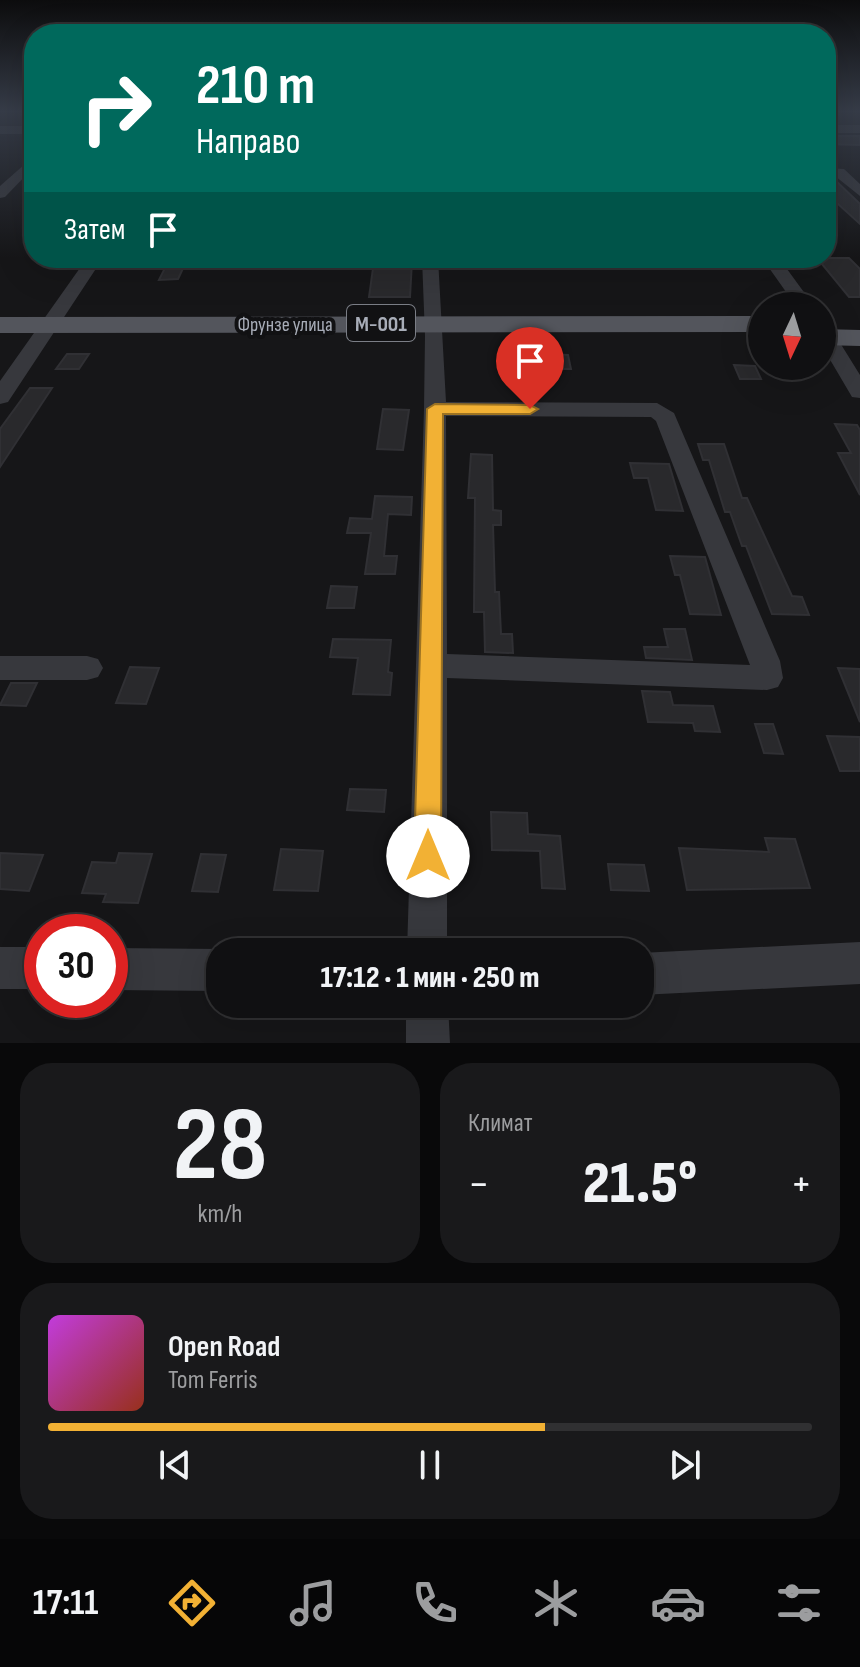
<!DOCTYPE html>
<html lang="ru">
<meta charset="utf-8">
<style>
:root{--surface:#101012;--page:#19191b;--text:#f1f3f6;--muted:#9c9d9f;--line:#303032;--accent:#f2b134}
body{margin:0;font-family:"Sofia Sans Condensed",sans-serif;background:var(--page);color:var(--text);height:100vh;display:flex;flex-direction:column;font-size:30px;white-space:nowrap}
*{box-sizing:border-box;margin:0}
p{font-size:26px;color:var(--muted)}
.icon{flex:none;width:44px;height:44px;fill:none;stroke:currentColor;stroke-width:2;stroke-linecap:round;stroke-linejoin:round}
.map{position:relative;height:1043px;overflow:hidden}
.panel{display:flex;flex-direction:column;gap:20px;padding:20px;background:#09090a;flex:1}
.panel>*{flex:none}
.top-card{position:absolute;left:24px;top:24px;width:812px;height:244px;border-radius:32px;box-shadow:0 8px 32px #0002,0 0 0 2px var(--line);background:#00695c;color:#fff;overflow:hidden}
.needle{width:52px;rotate:184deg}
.buttons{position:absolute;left:748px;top:292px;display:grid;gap:16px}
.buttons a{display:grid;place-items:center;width:88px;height:88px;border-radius:50%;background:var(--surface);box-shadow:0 8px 32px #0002,0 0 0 2px var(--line);font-size:40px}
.speed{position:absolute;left:24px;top:914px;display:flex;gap:16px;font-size:40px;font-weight:700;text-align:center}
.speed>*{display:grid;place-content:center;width:104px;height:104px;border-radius:50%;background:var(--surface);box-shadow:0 8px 32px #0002,0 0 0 2px var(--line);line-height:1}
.speed .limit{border:12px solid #d22;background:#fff;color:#111}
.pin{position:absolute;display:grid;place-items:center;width:68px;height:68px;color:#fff;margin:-82px -34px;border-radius:50% 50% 50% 0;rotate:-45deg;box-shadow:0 0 8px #0007}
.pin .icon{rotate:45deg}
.me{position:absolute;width:88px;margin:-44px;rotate:0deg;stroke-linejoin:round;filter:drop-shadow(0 0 6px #0008)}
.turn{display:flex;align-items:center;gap:28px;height:168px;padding:0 40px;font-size:36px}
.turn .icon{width:104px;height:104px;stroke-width:2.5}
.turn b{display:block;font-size:56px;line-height:68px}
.then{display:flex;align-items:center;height:76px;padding:0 40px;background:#0003;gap:16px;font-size:30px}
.big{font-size:60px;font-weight:800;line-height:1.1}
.panel .widget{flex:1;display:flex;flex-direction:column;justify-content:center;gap:12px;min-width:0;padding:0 28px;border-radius:32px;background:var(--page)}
.panel .dial{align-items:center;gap:0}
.dial b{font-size:104px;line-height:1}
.song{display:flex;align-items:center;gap:24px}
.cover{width:96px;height:96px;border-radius:12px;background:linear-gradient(135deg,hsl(290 70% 55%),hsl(10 70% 35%))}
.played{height:8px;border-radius:4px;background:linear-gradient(90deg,var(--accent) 65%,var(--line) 65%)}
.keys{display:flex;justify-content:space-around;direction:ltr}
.heat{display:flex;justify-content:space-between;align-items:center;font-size:44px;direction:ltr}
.panel .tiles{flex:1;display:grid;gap:20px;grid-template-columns:1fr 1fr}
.widget:last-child{grid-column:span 2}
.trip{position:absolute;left:206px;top:938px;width:448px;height:80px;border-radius:32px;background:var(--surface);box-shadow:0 8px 32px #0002,0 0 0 2px var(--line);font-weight:800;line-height:80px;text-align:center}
.tabs{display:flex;height:128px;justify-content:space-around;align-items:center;background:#060607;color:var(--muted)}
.tabs .icon{width:56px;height:56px}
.tabs .active{color:var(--accent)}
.tabs b{font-size:36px;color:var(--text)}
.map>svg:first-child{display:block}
.building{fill:#29292c;stroke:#303034;stroke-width:2}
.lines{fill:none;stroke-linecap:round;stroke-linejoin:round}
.minor{fill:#37383d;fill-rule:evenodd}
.major{fill:#53555c;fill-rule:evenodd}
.route{fill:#f2b134;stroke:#9d7322;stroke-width:2}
.labels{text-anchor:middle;stroke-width:8;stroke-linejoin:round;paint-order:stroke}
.far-street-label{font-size:20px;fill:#a8adb8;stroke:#111113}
.shield{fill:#111113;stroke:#7b7e86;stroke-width:2}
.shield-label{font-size:22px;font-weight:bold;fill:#a8adb8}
</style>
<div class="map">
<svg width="860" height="1043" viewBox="0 0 860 1043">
<rect width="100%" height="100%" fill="#161618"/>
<path class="building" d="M826,136h34v9l-34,-1z
M826,179h8l26,25v20l-34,-31z
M170,258h18l-10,21 -19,1z
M817,258h32l11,11v28h-11z
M374,261h38l-2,36h-41z
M67,354h22l-10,15h-23z
M549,354l19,1 3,14h-20z
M734,365l21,1 6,13h-21z
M30,388h22l-52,79v-38z
M383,409l26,1 -6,40 -26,-1z
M835,424l22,1 3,5v65l-22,-42h13z
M698,444h26l18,54h5l45,98 10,1 7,18 -37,-1 -26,-68h-4l-12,-34h-5l-16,-52h-6z
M471,454l21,1 1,55 8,1v14h-8l2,67h4l2,42h11l1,19 -28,-1 -1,-40h-10l1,-114h-7z
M630,463l39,1 14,47 -27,-1 -8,-32h-14z
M375,496l37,1 -1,18 -23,-1 -4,42h13l-2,18h-30l6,-41h-24l3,-15 22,1z
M670,556l35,1 16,58 -31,-1 -10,-39h-5z
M331,586l26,1 -3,21h-27z
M664,629h21l7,31 -46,-2 -2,-11h24z
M333,639l58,1 -3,32 4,1 -2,22 -37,-1 5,-36 -28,-1z
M130,667l29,1 -13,36 -30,-1z
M838,668l22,1v53z
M11,683h26l-11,23 -26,-1z
M642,691l28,1 3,13 40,1 7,26 -25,-1 -2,-8 -45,-1z
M755,724h18l10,30 -19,-1z
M827,736l33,1v34h-20z
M350,789l36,1 -2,22 -37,-2z
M491,812l36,1 1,21 32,2 5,53 -23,-1 -2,-37 -48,-1z
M765,838l30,1 15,49 -123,2 -8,-42 90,4z
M281,849l42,2 -5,40 -44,-1z
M0,853l43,2 -14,36 -29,-2z
M119,853l33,1 -14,49 -35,-1 3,-8 -24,-1 10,-31 24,1z
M201,854l25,1 -8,37 -26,-1z
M608,864l36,1 5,26 -38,-1z"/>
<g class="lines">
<path class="minor" d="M826,125h34v8h-34z
M0,126h34v8h-34z
M25,164l7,4 -2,3 -25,26 -5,1v-12z
M826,168l18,1 16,15v12l-25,-20h-9z
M87,258h16l-95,144 -8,2v-23z
M422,258h16l8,144 211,1 17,10 106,248 3,17 -5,9 -11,3 -320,-12v274h-40l17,-543 1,-73zM446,416l205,1 5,4 94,244 -303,-11z
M762,258h17l35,48h-18z
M822,323l7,2 31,50v23l-8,-1 -30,-51z
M0,656h87l11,3 5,9 -5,9 -11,3h-87z
M860,942v42l-220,11v-42z
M0,947h42v42h-42z
M110,948l110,1 7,3h-7v39l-110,-1z
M406,1004h42l2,39h-44z"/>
<path class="major" d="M762,316v16l-762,1v-16z
M822,329l38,1v16l-38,-1z"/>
</g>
<linearGradient id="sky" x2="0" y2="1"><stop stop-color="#0c0c0d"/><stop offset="0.43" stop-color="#363c48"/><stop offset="1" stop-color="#363c48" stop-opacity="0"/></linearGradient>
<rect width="860" height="258" fill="url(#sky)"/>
<path class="route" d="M435,404l95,1 8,4 -8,5h-87l-2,442 -4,9 -9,4 -10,-4 -4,-9 13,-447z"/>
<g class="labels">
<g class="far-street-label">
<text x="285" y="331">Фрунзе улица</text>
</g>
<rect class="shield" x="347" y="305" width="68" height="36" rx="6"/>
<g class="shield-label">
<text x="381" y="331">M-001</text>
</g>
</g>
</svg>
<div class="buttons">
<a><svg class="needle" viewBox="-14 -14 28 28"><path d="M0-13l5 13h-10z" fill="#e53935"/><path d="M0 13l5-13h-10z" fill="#9c9d9f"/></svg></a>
</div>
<div class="speed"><div class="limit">30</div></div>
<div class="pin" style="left:530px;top:409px;background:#d93025"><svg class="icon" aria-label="arrive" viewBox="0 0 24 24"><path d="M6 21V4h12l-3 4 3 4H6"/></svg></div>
<svg class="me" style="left:428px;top:856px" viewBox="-20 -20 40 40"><circle r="19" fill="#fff"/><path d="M0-13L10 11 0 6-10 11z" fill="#f2b134"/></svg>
<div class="trip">17:12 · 1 мин · 250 m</div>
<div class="top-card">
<div class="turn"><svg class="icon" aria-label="right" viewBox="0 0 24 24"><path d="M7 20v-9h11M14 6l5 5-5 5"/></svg><div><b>210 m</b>Направо</div></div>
<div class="then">Затем<svg class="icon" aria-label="arrive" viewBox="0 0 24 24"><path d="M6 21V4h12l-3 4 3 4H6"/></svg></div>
</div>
</div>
<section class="panel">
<div class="tiles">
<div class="widget dial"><b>28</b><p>km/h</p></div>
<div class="widget"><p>Климат</p>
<div class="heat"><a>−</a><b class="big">21.5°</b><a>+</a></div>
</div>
<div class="widget">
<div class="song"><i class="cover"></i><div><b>Open Road</b><p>Tom Ferris</p></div></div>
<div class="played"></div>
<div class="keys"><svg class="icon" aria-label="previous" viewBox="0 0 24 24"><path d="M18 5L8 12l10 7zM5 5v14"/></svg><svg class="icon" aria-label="pause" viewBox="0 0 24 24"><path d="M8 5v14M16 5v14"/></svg><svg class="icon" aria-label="next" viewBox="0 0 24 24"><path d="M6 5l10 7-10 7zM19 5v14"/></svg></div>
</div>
</div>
</section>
<nav class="tabs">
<b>17:11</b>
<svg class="icon active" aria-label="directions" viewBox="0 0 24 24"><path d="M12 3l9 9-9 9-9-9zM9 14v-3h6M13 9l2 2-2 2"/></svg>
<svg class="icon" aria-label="music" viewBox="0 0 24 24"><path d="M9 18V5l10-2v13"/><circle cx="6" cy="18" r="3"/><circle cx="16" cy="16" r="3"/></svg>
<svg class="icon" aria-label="phone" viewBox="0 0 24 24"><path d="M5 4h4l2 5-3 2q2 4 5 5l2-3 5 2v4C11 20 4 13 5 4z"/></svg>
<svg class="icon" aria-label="climate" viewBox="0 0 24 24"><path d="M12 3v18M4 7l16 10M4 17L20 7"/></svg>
<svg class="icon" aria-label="car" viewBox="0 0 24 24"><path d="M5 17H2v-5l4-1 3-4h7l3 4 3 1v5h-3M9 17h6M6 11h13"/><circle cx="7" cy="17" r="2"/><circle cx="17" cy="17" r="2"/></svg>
<svg class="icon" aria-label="filters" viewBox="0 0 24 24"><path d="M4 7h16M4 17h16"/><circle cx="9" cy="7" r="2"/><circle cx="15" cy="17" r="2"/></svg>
</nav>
